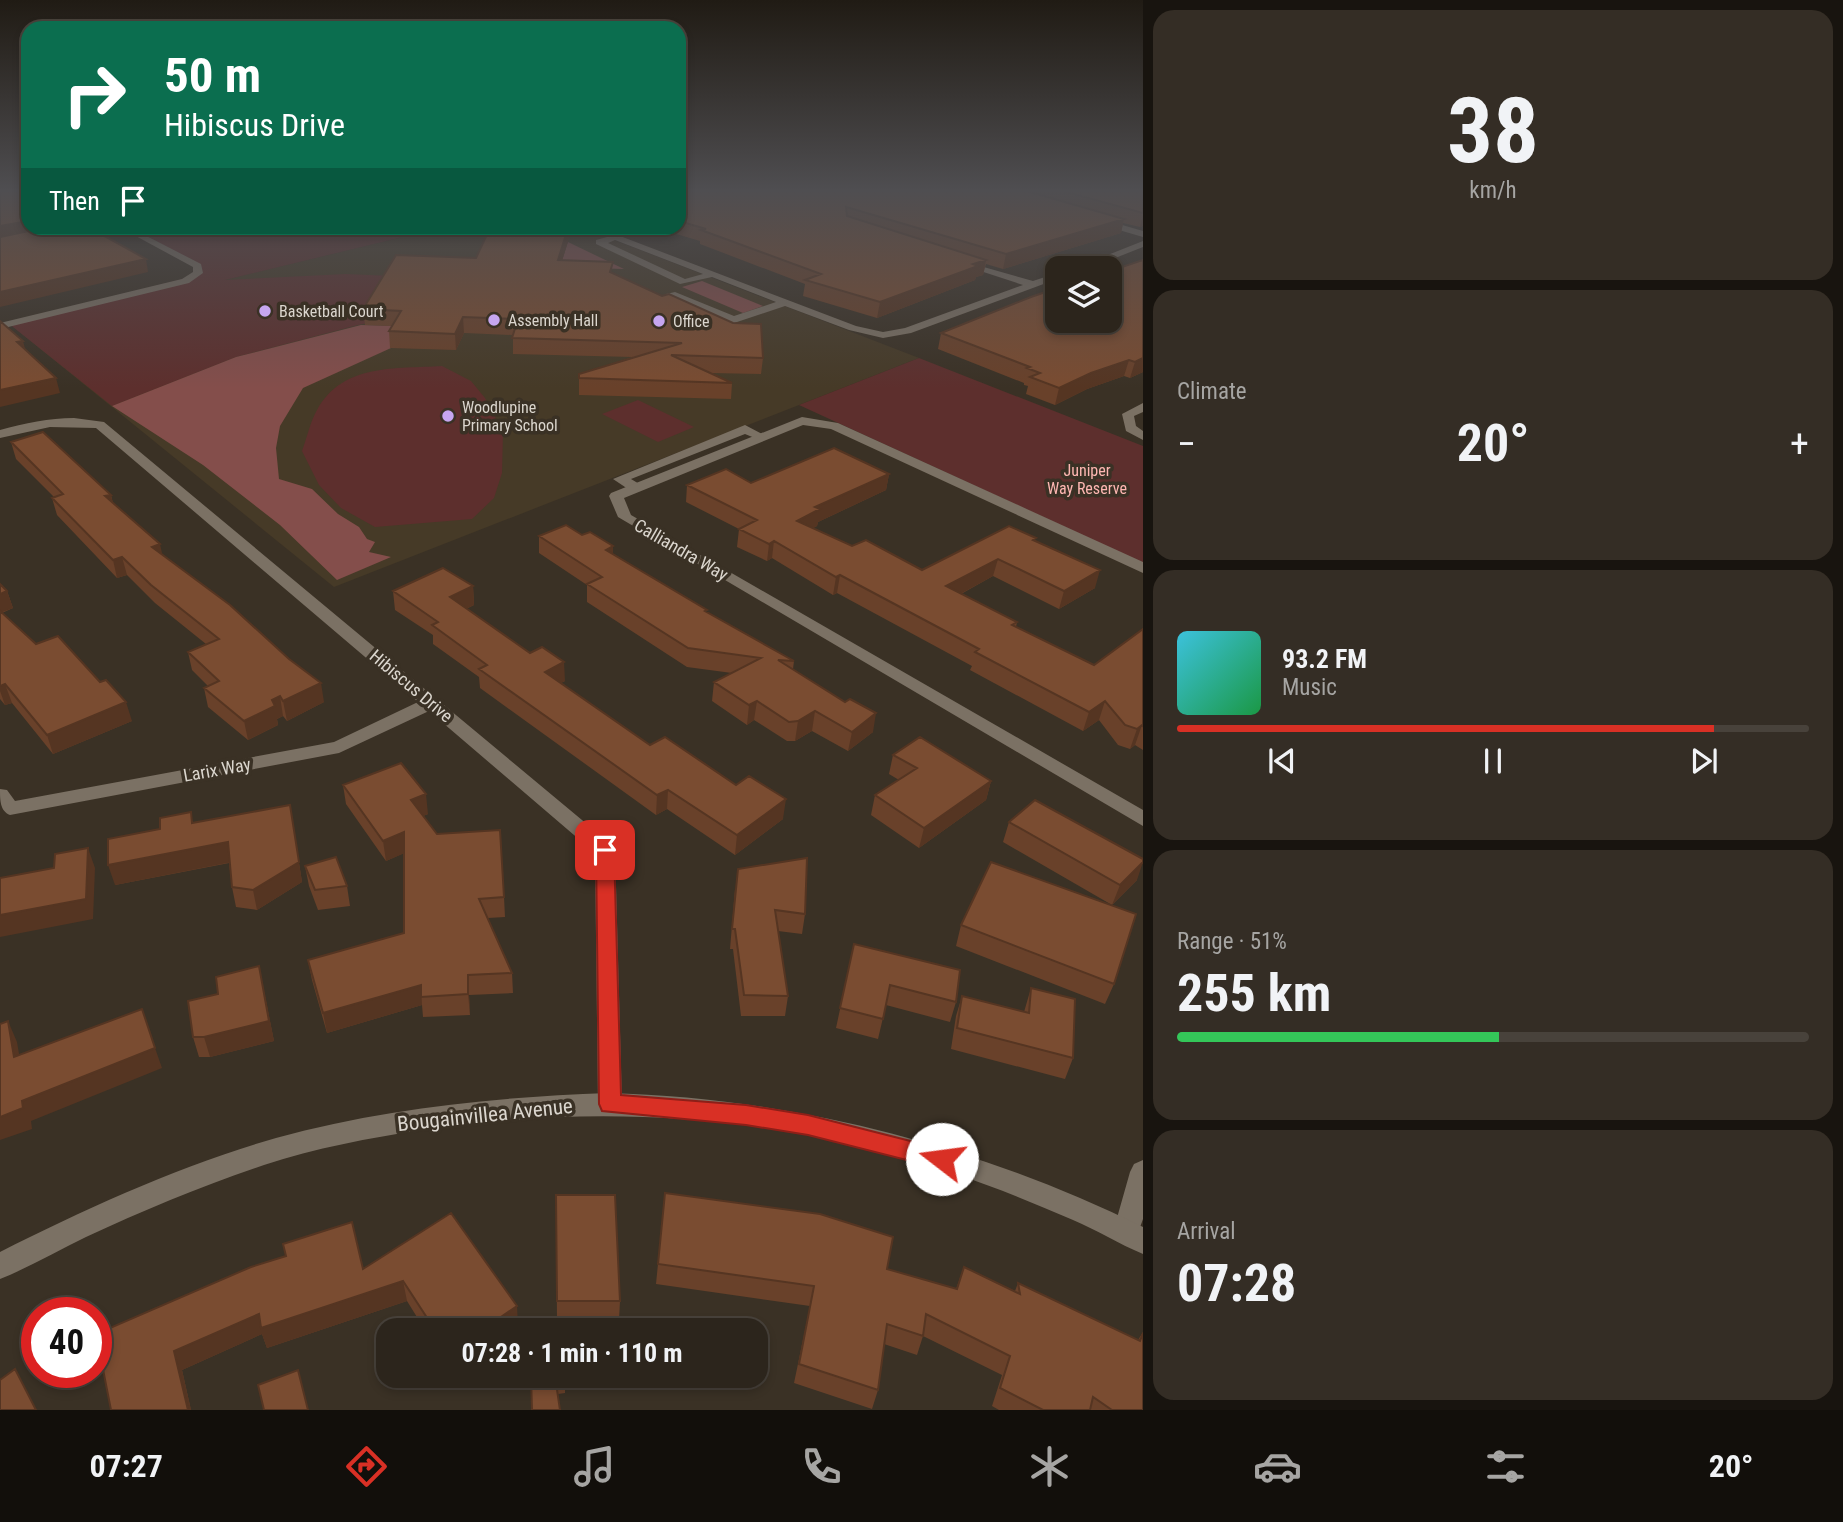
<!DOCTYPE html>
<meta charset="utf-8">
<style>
:root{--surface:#2c251c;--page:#342d25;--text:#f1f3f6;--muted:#a6a5a3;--line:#48423b;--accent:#d93025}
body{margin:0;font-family:"Roboto Condensed",sans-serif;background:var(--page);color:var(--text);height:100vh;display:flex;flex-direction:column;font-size:26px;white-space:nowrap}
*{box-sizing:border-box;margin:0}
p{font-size:23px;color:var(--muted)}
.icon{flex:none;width:38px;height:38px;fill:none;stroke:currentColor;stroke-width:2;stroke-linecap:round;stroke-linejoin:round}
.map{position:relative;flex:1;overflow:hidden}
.side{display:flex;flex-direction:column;gap:10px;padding:10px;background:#18140f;width:700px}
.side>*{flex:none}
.hud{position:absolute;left:21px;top:21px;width:665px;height:214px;border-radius:21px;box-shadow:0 4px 10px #0003,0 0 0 2px var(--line);background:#0b6e4f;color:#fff;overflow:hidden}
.buttons{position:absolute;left:1045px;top:256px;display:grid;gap:14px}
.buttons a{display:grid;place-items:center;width:77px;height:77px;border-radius:14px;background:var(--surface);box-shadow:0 4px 10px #0003,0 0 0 2px var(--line);font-size:35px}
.speed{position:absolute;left:21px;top:1297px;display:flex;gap:14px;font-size:35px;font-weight:700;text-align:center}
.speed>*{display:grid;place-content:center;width:91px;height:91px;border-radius:50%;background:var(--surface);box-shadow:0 4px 10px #0003,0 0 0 2px var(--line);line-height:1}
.speed .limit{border:10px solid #d22;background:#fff;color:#111}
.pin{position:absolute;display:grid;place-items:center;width:60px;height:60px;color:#fff;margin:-30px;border-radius:14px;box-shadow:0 4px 10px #0006}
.me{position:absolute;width:77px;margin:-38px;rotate:285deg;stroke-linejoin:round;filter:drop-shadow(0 0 5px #0008)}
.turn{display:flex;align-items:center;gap:24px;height:147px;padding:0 28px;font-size:32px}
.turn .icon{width:91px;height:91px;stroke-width:2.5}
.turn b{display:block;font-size:49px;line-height:60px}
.then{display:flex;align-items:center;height:66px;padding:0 28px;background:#0003;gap:14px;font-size:26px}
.big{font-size:52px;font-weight:700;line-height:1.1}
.side .card{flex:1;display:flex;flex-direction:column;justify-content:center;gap:10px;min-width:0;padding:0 24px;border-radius:21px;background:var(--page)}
.side .dial{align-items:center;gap:0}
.dial b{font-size:91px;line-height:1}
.song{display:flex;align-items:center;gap:21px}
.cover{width:84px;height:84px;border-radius:10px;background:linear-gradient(135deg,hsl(190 70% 55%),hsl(140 70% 35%))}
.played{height:7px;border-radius:4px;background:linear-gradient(90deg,var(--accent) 85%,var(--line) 85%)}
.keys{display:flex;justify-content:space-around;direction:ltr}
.heat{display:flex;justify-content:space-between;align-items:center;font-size:38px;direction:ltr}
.charge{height:10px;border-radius:5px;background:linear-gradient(90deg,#34c759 51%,var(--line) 0)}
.trip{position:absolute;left:376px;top:1318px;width:392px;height:70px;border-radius:21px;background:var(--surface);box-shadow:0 4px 10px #0003,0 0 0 2px var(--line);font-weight:700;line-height:70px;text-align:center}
.menu{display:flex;height:112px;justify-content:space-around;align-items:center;background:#120f0b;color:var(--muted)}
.menu .icon{width:49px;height:49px}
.menu .active{color:var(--accent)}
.menu b{font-size:32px;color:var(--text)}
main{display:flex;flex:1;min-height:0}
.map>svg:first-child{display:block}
.built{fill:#463a27}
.green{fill:#5d2f2d}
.forest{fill:#844e4b}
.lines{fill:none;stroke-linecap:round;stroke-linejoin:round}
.service{fill:#7b7164;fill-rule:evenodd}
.minor{fill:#7b7164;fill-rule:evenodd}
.tertiary{fill:#7b7164;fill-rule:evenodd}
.wall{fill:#69412a}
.shaded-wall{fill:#553522}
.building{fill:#7a4c31;stroke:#553522;stroke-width:2}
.route{fill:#d93025;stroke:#8d1f18;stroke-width:2}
.poi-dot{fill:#c6a6f0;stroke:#3a3125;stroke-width:2.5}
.labels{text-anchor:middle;stroke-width:7;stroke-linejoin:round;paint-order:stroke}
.far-poi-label{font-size:16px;fill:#dbd6ce;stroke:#3a3125;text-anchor:start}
.far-park-label{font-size:16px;fill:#feb7b2;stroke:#3a3125}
.street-label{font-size:18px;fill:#dbd6ce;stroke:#3a3125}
.near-street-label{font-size:21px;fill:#dbd6ce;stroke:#3a3125}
</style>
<main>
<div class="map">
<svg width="1143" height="1410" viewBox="0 0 1143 1410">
<rect width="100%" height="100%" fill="#3a3125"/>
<path class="built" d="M440,228h143l336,130 -585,229 -317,-257z"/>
<path class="green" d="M134,228h306l-215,52 121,-6 46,2 41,35 -75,14 -122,32 -124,49 -104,-83 183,-46 7,-11z
M919,358l224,88v117l-344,-158z
M442,366l29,15 14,17 18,34 -1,41 -8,25 -22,21 -97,8 -34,-19 -22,-23 -17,-34c5,-13 8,-29 15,-41 26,-47 79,-41 125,-44z
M638,400l56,27 -36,15 -56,-28z"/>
<path class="forest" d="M568,242l56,27 -64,-2z
M702,281l61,25 -20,7 -61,-26z
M361,325l41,1 -11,22 -88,40 -23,38 -4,22 3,31 33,10 26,25 21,13 8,12 8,3 -6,10 22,5 -54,23 -57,-55 -77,-60 -91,-59 124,-49z"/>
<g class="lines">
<path class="service" d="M745,425l23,12 -6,4 -17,-7 -114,45 10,6v6h-10l-18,-12z"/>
<path class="minor" d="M1098,218l45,13v6l-48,-14v-4z
M121,228h10l70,36 2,9 -14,10 -189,46v-6l182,-44 11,-7v-5z
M587,228h12l257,98 27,6 22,-4 118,-43 -64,-21v-4l74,21 24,-8v6l-146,54 -28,5 -34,-8 -64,-24 -51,17 -68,-29 9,-2 59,24 42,-14 -64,-25 -32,7 -84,-40v-4l11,-3zM615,240l88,34 -18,5 -77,-36z
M1143,241v6l-53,21h-15z
M1143,403v9l-9,4 2,10 7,5v9l-17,-9 -4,-17z
M802,417l36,6 305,139v11l-312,-144 -28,-4 -179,73 7,17 512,295v16l-525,-309 -9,-21 2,-3z
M74,418l30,4 508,423 3,5 7,254 -3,7 -9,4 -9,-4 -3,-7 -3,-251 -166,-142 -90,42 -329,62c-10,-4 -10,-15 -10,-26l7,1 8,11 319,-59 84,-40 -322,-274 -46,-1 -50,11v-8c25,-7 49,-12 74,-12z
M1143,1160v59l-8,22 -9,4 -9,-4 -4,-9 17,-60 4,-8z"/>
<path class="tertiary" d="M608,1093c187,5 367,52 535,134v27c-24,-10 -46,-24 -70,-34 -39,-17 -78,-33 -118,-46 -174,-59 -351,-71 -533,-44 -52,8 -107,18 -158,35 -60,20 -120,45 -178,72 -29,14 -56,30 -86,42v-27c87,-44 182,-87 276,-114 108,-30 221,-41 332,-45z"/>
</g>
<path class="wall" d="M679,190h464v36l-3,1 -17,-4 -2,10 -118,36 -17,-5 -3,11 -7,2 -1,3 -98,38 -74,-22 2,-12 -105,-40v-3l-44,-13h23z
M490,228h82l-10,32 51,14 150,84 -2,16 -51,-1 22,10 -1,16 -152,-4v-21l54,-17 -120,-3v-19l-49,-2 -8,17 -66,-2 -1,-17 3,-5 -27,-1 -2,-16 113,-51z
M1143,260v112l-13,6 -6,-2 -37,13 -32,16 -29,-11 2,-8 -4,-1v-2l-86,-34 3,-16z
M11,442l100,53 2,8 49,51 162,148 -37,19 -4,-5 -6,3 1,6 -30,15 -40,-33 -4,-19 4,-2 -16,-16 -4,-18 18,-8 -51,-41 -28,-28 -10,3 -60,-63 -5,-17 2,-1 -38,-38z
M889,474l-3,16 -68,32 -1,4 -4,2 39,18 70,24 113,-29 60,47 -36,21 -66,-33 -32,18 56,28 -1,5 78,38 49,-36v121l-8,-5 -5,4 -12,-4 -19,-25 -16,11 -113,-61 2,-4 -135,-73 -4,2 -61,-37 -5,3 -30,-14 2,-18 -53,-27 1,-17 64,-2z
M539,536l74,18 94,59 87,48 -1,8 80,63 -25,19 -36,-20 -17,10h-8l-33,-21 -7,5 -35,-24 2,-19 18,-9 -45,-6 -100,-65v-17l-48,-32z
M0,584l7,7 6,17 -11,5 34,31 96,77 -79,33 -41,-51 -7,2 -5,-6z
M473,586l1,19 -8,4 99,72 -4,2 89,62 133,74 -48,36 -68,-46 -11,6 -176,-127 -1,-11 -46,-33v-9l-38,-25 -2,-19z
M893,755l98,26 -5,19 -67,48 -48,-33 4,-20 24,-15 -10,-6z
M343,785l85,29 -5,2 14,18 67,63 1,20 -17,1 24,55 1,20 -44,2 1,20 -47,2 -1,-12 -95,28 -15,-53 -4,-20 96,-27v-80l-18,8 -40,-57z
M290,805l12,77 -45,28 -21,-3 -4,-20 -3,-24 -114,22 45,-56z
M1009,822l128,58 -25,25 -109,-63z
M305,866l42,20 3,20 -32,4 -9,-24z
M735,889l70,25 -3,20 -24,-3 10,65 -3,20h-44l-8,-67h-3z
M961,925l153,59 -9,20 -149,-58z
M854,944l102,58 -6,20 -64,-17 -8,34 -42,-11z
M259,966l15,75 -64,16h-11l-6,-20 25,-43z
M1031,988l42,70 -8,21 -114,-30 5,-33 6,-20 62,16z
M665,1193l222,76 69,20 8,-22 51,24 3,-8 120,57 5,-8v78h-144l-7,-4 10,-31 -79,-39 -6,19 -33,-11 -6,46 -6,19 -78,-26 16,-77 -154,-22z
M556,1195l64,106 -1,19 -62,1z
M451,1213l67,112 -7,5h-86l-18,-29 -140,47 -5,-14 -80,36 9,40h-80l-15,-76 267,-65z
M531,1376h34v17l-7,1z"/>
<path class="shaded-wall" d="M1143,215v11l-3,1z
M1124,219l-3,14 -118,36 3,-15z
M28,221v7h36l-64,12v-14z
M568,228h4l-14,46v-14z
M146,259l2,13 -148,35v-15z
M986,260l-3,15 -7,2 -1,3 -98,38 3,-16 93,-38z
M463,317l1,16 -8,17 -1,-16z
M23,341l4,15 -10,-14z
M1143,358v14l-13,6 5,-16z
M1129,360l-5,16 -37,13 -32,16 4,-17 32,-15z
M56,378l4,15 -60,14v-17z
M889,474l-3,16 -68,32 -1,4 -23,12 3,-17 18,-14z
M111,495l4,17 -10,-16z
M774,541l-2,17 -5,3 2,-17z
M160,544l4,18 -12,-15z
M613,546v18l-7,-14z
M122,557l5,18 -10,3 -4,-18z
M998,559l-5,17 -51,28 4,-18z
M1100,570l-5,18 -36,21 5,-18z
M840,575l-3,18 -4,2 3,-18z
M473,586l1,19 -23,11 -1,-19z
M7,591l6,17 -13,5v-19z
M564,662l1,19 -20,9v-18z
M321,683l3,19 -37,19 -4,-20z
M5,684l7,19 -7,2 -5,-14v-5z
M280,696l3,20 -6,3 1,6 -30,15 -4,-19 28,-21z
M757,701l-3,19 -7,5 2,-20z
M1105,701l-6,19 -16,11 6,-19z
M126,702l6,19 -79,33 -6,-19z
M815,711l-3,20 -17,10 3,-20z
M876,713l-3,19 -25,19 4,-19z
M1142,725l-7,20 -5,4 7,-20z
M991,781l-5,19 -67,48 5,-20z
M668,790l-1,19 -11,6 1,-20z
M426,794l2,20 -15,6 -2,-20z
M786,799l-3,20 -48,36 2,-20z
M290,805l12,77 -45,28 -4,-20z
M404,832l3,20 -21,9 -3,-20z
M228,842l4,20 -117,23 -7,-20z
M88,848l7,20 -2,51 -93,18v-22z
M1143,862l-6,18 -25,25 8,-20z
M259,966l15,75 -64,16 -6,-20z
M468,975l2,40 -2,-21z
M421,985l1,20 -95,28 -4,-20z
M8,1021l9,21 6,35 -9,-20z
M155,1048l7,20 -131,53 1,8 -32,11v-23l22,-16z
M403,1281l4,20 -140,47 -5,-14 -80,36 9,40h-3l-14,-59 85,-37z
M517,1306l1,19 -7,5h-29z"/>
<path class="building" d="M0,190h28v31l-28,5z
M679,190h344l101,29 -118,35 -160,-47 1,9 139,44 -13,4 5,2 -98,36 -75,-22 16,-6 -120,-44 5,-1 -27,-8z
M1059,190h84v23z
M43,228h54l9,4 -7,1 47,26 -146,33v-55z
M490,228h78l-10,32 55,2 -3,10 52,24 7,-2 64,29 28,1 2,34 -92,-3 61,28 -153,-5v-4l103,-31 -170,-5 6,-19 -55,-2 -8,17 -66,-3 12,-20 -38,-2 33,-54 80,3z
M1143,260v98l-8,4 -6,-2 -38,13 -32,15 -29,-11 10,-4 -13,-5 3,-1 -89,-34 90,-36 26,-9v32h53v-49z
M0,321l23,20 -6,1 39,36 -56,12z
M43,432l68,63 -6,1 55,48 -8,3 78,58 59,54 32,24 -38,18 -3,-5 -8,4 3,6 -31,15 -40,-33 15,-7 -31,-29 31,-13 -68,-54 -29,-28 -9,3 -61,-62 11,-4 -52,-52z
M834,448l55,26 -74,33 5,2 -23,12 55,25 14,-6 56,30 87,-44 27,12 -3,2 67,30 -36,21 -66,-32 -52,27 71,36 -5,3 82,40 49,-36v97l-1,-1 -5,4 -12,-4 -20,-24 -16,11 -114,-60 4,-3 -139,-74 -4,2 -62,-36 -5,3 -30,-15 18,-9 -70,-35 39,-16 25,14z
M566,525l16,10 8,-3 23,14 -7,4 101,60 -2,1 89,50 -16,-1 67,42 5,-3 26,14 -24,19 -37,-21 -17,10 -9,1 -32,-21 -8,4 -35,-23 47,-24 -73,-10 -101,-64 15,-7 -63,-41z
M443,568l30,18 -23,11 80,56 12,-6 22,15 -19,10 105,73 15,-8 71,48 13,-9 37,23 -49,36 -69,-45 -11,5 -178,-126 8,-4 -55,-40 6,-3 -45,-31z
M0,584l7,7 -7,3z
M0,611l36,33 22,-8 42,46 6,-2 20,22 -79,33 -42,-51 -5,2z
M920,737l71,44 -67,47 -49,-33 42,-27 -24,-13z
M401,763l25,31 -15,6 26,34 63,-4 4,67 -25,2 33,74 -44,2v19l-47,3v-12l-98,28 -15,-53 96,-27v-101l-21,9 -40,-56z
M1035,800l108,59v3l-23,23 -111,-63z
M290,805l9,57 -46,28 -21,-3 -4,-45 -120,23v-26l52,-10v-11l31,-6 1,11z
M88,848l-2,51 -86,16v-37l54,-10 1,-14z
M336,857l11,29 -32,4 -10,-24z
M807,858l-2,56 -30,-4 13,86 -44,-1 -9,-66h-3l6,-60z
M991,862l145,52 -22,70 -153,-59z
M854,944l106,26 -4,32 -66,-17 -7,34 -43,-11z
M259,966l10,55 -65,16h-11l-5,-36 30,-7 -2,-17z
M1031,988l44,11 -2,59 -116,-30 5,-32 67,17z
M142,1009l13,39 -133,53 1,7 -23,9v-93l8,-3 6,36z
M665,1193l155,21 73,23 -6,32 70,20 7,-22 56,27 -2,-11 122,58 3,-8v77h-31l-19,-13 -3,13h-47l-43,-22 10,-32 -84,-42 -3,22 -36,-12 -9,66 -79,-26 15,-78 -156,-22z
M556,1195h59l5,106h-63z
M451,1213l66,93 -35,24h-47l-32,-49 -142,47 -2,-14 -85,37 14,59h-77l-15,-76 155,-67 35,-11 -3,-12 69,-22 11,47z
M15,1369l21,41h-36v-30z
M298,1370l10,40h-44l-6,-25z
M531,1376h24l5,34h-28z"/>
<linearGradient id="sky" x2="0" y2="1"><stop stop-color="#201b14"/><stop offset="0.49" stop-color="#4f4e51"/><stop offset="1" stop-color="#4f4e51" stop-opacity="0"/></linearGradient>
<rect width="1143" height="388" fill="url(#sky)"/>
<path class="route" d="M605,844l7,1 2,5 7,245 125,10 62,10 134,34 8,3 3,7 -3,7 -8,3 -134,-34 -62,-10 -144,-14 -3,-7 -3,-254 3,-5z"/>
<g class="poi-dot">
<circle cx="265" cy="311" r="7"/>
<circle cx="494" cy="320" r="7"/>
<circle cx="659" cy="321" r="7"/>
<circle cx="448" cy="416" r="7"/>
</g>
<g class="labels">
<g class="far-poi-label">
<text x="279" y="317">Basketball Court</text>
<text x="508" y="326">Assembly Hall</text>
<text x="673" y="327">Office</text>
<text x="462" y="413">Woodlupine<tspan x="462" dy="18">Primary School</tspan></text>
</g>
<g class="far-park-label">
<text x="1087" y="476">Juniper<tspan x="1087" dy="18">Way Reserve</tspan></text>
</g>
<g class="street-label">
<text transform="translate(681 550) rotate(30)" y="6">Calliandra Way</text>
<text transform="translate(411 686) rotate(40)" y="6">Hibiscus Drive</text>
<text transform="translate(217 770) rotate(-10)" y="6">Larix Way</text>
</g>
<g class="near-street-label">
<text transform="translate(485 1115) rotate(-6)" y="7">Bougainvillea Avenue</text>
</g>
</g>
</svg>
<div class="buttons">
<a><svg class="icon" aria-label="layers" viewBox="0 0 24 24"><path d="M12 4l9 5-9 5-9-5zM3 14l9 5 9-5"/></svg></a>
</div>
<div class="speed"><div class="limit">40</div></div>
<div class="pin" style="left:605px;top:850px;background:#d93025"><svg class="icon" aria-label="arrive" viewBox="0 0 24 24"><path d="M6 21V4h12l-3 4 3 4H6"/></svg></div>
<svg class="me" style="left:942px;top:1159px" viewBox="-20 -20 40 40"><circle r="19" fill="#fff"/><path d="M0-13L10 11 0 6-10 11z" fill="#d93025"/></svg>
<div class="trip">07:28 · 1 min · 110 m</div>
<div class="hud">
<div class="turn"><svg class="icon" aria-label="right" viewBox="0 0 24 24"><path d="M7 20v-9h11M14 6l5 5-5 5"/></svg><div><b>50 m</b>Hibiscus Drive</div></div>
<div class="then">Then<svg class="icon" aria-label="arrive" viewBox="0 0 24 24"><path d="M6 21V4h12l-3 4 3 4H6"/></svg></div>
</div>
</div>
<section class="side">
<div class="card dial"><b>38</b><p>km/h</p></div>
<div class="card"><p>Climate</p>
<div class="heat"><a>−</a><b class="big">20°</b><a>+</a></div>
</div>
<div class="card">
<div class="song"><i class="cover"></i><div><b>93.2 FM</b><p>Music</p></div></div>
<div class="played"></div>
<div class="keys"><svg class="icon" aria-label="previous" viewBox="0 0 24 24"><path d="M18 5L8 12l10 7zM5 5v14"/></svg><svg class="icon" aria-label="pause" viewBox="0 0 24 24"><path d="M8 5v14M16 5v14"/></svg><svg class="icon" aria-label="next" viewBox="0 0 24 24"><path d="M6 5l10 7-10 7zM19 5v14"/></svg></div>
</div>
<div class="card"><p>Range · 51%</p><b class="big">255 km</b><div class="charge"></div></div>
<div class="card"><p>Arrival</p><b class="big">07:28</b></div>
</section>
</main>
<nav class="menu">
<b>07:27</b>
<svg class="icon active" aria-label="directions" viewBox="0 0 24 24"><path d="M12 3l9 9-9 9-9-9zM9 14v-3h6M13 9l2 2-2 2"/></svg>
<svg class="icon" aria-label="music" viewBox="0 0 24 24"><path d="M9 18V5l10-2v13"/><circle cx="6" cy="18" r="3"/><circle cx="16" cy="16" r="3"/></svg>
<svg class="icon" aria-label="phone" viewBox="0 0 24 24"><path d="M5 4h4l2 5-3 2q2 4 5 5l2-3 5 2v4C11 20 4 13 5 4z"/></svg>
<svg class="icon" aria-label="climate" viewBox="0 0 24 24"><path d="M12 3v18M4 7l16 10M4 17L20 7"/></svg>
<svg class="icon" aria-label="car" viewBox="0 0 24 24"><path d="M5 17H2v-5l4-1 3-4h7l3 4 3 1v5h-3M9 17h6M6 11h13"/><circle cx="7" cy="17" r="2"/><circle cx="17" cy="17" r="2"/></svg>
<svg class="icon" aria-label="filters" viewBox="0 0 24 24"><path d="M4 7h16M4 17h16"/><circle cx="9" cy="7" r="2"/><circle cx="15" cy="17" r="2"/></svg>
<b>20°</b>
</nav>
